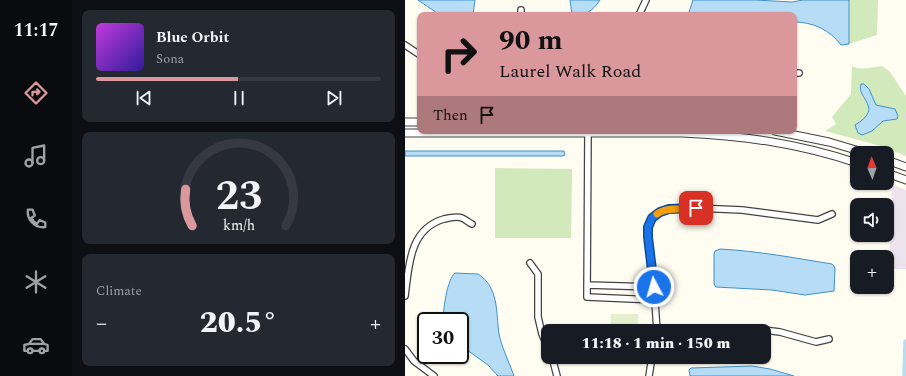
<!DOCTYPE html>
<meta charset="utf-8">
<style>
:root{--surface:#171b24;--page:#242831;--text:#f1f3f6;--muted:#9ea1a6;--line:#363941;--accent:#da989c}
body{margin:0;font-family:Spectral,serif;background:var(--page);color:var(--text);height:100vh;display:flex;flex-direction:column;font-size:15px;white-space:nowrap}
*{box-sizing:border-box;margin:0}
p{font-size:13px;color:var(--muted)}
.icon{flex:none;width:22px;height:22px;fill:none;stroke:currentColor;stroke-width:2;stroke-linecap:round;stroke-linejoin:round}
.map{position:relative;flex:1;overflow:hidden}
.details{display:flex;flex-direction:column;gap:10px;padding:10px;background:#0d0f14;width:333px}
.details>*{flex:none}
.banner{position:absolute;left:12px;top:12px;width:380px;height:122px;border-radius:8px;box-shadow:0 1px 3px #0004;background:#da989c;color:#111;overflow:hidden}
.needle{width:26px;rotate:358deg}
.tools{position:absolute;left:445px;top:146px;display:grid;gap:8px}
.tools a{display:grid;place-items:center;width:44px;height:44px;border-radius:8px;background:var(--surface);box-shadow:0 1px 3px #0004;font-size:20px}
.speed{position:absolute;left:12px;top:312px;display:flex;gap:8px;font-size:20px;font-weight:700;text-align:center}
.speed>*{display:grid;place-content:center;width:52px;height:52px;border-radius:50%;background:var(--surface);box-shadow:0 1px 3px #0004;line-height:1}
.speed .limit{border:2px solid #111;border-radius:6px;background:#fff;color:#111}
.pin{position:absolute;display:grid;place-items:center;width:34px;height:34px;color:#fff;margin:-17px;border-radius:8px;box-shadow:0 2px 6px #0006}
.me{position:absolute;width:44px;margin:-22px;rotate:354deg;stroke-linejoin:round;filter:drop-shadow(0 0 3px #0008)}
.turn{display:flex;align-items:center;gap:14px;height:84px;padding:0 16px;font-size:18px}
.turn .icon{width:52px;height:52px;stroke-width:2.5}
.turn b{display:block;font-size:28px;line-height:34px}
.then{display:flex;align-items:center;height:38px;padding:0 16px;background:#0003;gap:8px;font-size:15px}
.big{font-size:30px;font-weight:800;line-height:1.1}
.details .tile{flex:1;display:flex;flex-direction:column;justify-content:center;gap:6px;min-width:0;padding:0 14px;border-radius:8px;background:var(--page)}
.details .dial{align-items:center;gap:0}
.dial svg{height:104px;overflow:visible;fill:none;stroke:var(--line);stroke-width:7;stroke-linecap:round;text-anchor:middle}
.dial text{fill:var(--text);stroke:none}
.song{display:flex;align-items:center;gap:12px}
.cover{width:48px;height:48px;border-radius:6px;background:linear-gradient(135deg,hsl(290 70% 55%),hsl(250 70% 35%))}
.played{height:4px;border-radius:2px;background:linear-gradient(90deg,var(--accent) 50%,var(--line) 50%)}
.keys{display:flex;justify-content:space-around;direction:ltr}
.heat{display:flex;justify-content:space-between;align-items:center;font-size:22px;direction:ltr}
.trip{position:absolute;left:136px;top:324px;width:230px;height:40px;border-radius:8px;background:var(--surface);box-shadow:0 1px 3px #0004;font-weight:800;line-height:40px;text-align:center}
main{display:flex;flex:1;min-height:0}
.menu{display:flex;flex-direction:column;width:72px;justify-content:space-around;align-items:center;background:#090b0e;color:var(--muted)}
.menu .icon{width:28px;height:28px}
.menu .on{color:var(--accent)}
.menu b{font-size:18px;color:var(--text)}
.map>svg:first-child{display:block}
.industrial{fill:#ece3ed}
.green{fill:#d2e9bb}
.pitch{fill:#e4f0cc}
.water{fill:#b6ddf5;stroke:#3e92cb}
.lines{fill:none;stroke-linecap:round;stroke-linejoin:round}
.canal{stroke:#b6ddf5;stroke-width:5.5}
.minor-casing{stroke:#424242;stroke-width:8}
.tertiary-casing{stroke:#424242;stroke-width:9}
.minor{stroke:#fff;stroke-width:5.5}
.tertiary{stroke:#fff;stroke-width:7}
.route-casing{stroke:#114b97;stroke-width:10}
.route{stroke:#1a73e8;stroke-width:7}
.slow{stroke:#f59e0b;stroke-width:7}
</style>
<main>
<nav class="menu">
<b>11:17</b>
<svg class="icon on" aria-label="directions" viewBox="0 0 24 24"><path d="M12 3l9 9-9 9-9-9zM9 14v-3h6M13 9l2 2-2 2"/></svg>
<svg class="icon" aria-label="music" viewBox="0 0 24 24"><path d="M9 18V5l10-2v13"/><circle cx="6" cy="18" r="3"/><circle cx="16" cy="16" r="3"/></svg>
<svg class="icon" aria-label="phone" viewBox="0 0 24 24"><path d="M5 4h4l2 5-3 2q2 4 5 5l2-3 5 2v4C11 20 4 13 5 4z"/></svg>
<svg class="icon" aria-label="climate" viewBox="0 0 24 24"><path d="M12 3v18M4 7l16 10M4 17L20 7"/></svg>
<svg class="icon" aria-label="car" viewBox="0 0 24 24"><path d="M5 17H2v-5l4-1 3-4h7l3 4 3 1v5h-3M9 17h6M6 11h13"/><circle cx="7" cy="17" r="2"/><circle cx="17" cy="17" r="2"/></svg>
</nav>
<section class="details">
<div class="tile">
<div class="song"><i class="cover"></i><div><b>Blue Orbit</b><p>Sona</p></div></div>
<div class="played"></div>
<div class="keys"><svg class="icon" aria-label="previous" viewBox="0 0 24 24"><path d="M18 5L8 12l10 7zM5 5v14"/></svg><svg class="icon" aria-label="pause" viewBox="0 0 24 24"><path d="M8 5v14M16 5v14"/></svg><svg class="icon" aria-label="next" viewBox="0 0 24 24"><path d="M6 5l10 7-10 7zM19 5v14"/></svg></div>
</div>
<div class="tile dial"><svg viewBox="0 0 100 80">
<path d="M14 69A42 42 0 1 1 86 69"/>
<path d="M14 69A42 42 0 0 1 9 41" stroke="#da989c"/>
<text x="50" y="56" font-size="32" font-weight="700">23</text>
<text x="50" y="72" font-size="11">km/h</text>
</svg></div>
<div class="tile"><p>Climate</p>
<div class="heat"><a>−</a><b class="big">20.5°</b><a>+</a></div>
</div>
</section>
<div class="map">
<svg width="501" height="376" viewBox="0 0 501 376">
<rect width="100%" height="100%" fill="#fffcf1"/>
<path class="industrial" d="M487,185l14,5v79h-17z"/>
<path class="green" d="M444,0h29l-1,35 -28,9z
M447,66c10,5 19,1 30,0l8,6 16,24v60l-25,-10 -56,-15 11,-7 -4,-7 19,-23z
M90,168l77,1 -1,69h-76z"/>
<path class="pitch" d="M206,314h27v17h-28z"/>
<path class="water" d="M13,0h57l-2,15h-33z
M165,0h30c-8,12 -14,15 -28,15z
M288,0h62l37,2 11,-2h46v44l-8,1c-11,-15 -28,-23 -47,-23v-7h-106z
M456,84h3l5,5 7,16 19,4 3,7 -1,3 -14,2 -11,10 -10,4 -4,-2 -3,-8c30,-18 1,-26 6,-41z
M0,151h159l1,4 -3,1h-157z
M315,249c38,2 75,9 112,15l2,2 1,3 -1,22 -29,4 -33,-5 -56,-3 -2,-3v-30l1,-3z
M50,273l23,1c21,13 18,39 21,60 3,14 10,28 15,42h-16l-10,-11 -28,-20v-24h-17c0,-10 4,-42 12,-48z
M347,366l18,3 24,7h-104l-1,-6 2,-2z"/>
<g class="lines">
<path class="canal" d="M500,376l1,-34"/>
<g class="minor-casing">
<path id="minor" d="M116,10v5
M234,15l7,-15
M0,45l15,10
M389,73h5
M183,131l-1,166 68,3
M125,263l8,11v43l4,17 6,14
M182,285l67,2
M0,296c4,-30 4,-67 39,-77 4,-1 13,-3 18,-1 3,1 7,5 10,6
M252,329l53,1 39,-2 31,4 36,10 13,-3
M252,331l-3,-44 -6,-50v-10l4,-9 8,-6 9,-3 27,-1 46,2 76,10 14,-6
M0,349l9,12 20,15
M147,357l5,19
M244,376l3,-19"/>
</g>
<g class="tertiary-casing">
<path id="tertiary" d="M0,122h15
M370,131l54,11 37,11
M0,133h277c62,3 116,10 175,30
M482,160l19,7
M482,173l19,7"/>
</g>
<use href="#minor" class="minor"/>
<use href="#tertiary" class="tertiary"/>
</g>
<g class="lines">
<g class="route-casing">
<path id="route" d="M249,287l-6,-50v-10l4,-9 8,-6 9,-3 27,-1"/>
</g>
<use href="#route" class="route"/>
<path class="slow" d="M252,214c6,-5 15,-5 22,-5"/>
</g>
</svg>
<div class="tools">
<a><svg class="needle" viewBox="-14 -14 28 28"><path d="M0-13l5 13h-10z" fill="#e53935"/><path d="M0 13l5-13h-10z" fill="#9ea1a6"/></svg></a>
<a><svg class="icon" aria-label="sound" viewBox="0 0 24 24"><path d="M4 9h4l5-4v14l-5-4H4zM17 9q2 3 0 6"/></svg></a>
<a>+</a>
</div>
<div class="speed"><div class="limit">30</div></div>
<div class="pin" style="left:291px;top:208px;background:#d93025"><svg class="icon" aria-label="arrive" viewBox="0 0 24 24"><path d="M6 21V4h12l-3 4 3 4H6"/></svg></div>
<svg class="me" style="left:249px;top:287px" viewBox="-20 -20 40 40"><circle r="17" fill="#1a73e8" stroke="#fff" stroke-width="3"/><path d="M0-11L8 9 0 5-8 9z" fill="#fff"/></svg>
<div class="trip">11:18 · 1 min · 150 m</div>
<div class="banner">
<div class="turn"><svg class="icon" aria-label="right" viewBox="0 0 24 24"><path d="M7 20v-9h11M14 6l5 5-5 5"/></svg><div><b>90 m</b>Laurel Walk Road</div></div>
<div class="then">Then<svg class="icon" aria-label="arrive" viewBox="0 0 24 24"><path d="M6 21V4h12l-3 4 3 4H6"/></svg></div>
</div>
</div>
</main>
